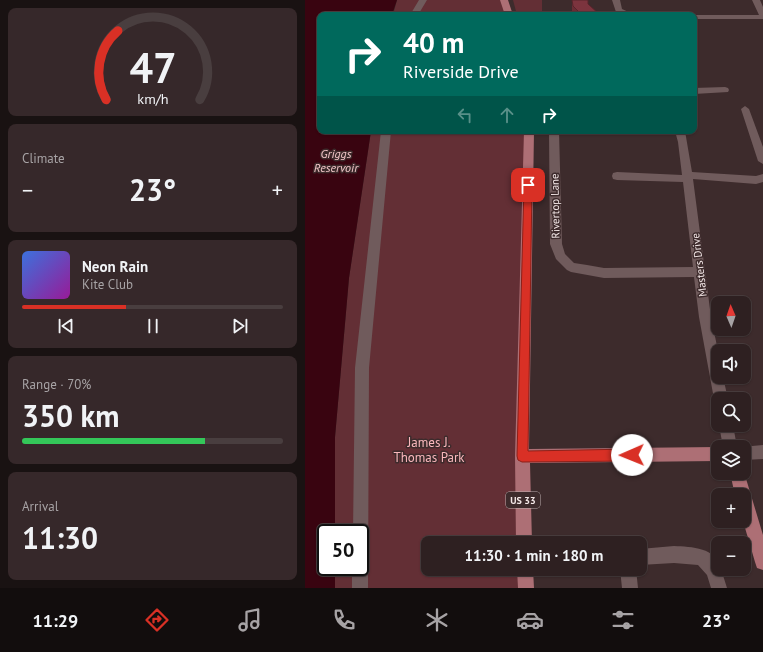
<!DOCTYPE html>
<meta charset="utf-8">
<style>
:root{--surface:#2e2021;--page:#36282a;--text:#f1f3f6;--muted:#a7a3a5;--line:#493e3f;--accent:#d93025}
body{margin:0;font-family:"PT Sans",sans-serif;background:var(--page);color:var(--text);height:100vh;display:flex;flex-direction:column;font-size:15px;white-space:nowrap}
*{box-sizing:border-box;margin:0}
p{font-size:13px;color:var(--muted)}
.icon{flex:none;width:22px;height:22px;fill:none;stroke:currentColor;stroke-width:2;stroke-linecap:round;stroke-linejoin:round}
.map{position:relative;flex:1;overflow:hidden}
.drawer{display:flex;flex-direction:column;gap:8px;padding:8px;background:#191212;width:305px}
.drawer>*{flex:none}
.hud{position:absolute;left:12px;top:12px;width:380px;height:122px;border-radius:8px;box-shadow:0 1px 3px #0004,0 0 0 1px var(--line);background:#00695c;color:#fff;overflow:hidden}
.needle{width:26px;rotate:358deg}
.tools{position:absolute;left:406px;top:296px;display:grid;gap:8px}
.tools a{display:grid;place-items:center;width:40px;height:40px;border-radius:8px;background:var(--surface);box-shadow:0 1px 3px #0004,0 0 0 1px var(--line);font-size:20px}
.speed{position:absolute;left:12px;top:524px;display:flex;gap:8px;font-size:20px;font-weight:700;text-align:center}
.speed>*{display:grid;place-content:center;width:52px;height:52px;border-radius:50%;background:var(--surface);box-shadow:0 1px 3px #0004,0 0 0 1px var(--line);line-height:1}
.speed .limit{border:2px solid #111;border-radius:6px;background:#fff;color:#111}
.pin{position:absolute;display:grid;place-items:center;width:34px;height:34px;color:#fff;margin:-17px;border-radius:8px;box-shadow:0 2px 6px #0006}
.me{position:absolute;width:44px;margin:-22px;rotate:269deg;stroke-linejoin:round;filter:drop-shadow(0 0 3px #0008)}
.turn{display:flex;align-items:center;gap:14px;height:84px;padding:0 20px;font-size:18px}
.turn .icon{width:52px;height:52px;stroke-width:2.5}
.turn b{display:block;font-size:28px;line-height:34px}
.lanes{display:flex;align-items:center;height:38px;padding:0 20px;background:#0003;justify-content:center;gap:20px;direction:ltr}
.lanes .off{opacity:.35}
.big{font-size:30px;font-weight:700;line-height:1.1}
.drawer .widget{flex:1;display:flex;flex-direction:column;justify-content:center;gap:6px;min-width:0;padding:0 14px;border-radius:8px;background:var(--page)}
.drawer .dial{align-items:center;gap:0}
.dial svg{height:104px;overflow:visible;fill:none;stroke:var(--line);stroke-width:7;stroke-linecap:round;text-anchor:middle}
.dial text{fill:var(--text);stroke:none}
.song{display:flex;align-items:center;gap:12px}
.cover{width:48px;height:48px;border-radius:6px;background:linear-gradient(135deg,hsl(220 70% 55%),hsl(300 70% 35%))}
.played{height:4px;border-radius:2px;background:linear-gradient(90deg,var(--accent) 40%,var(--line) 40%)}
.keys{display:flex;justify-content:space-around;direction:ltr}
.heat{display:flex;justify-content:space-between;align-items:center;font-size:22px;direction:ltr}
.charge{height:6px;border-radius:3px;background:linear-gradient(90deg,#34c759 70%,var(--line) 0)}
.trip{position:absolute;left:116px;top:536px;width:226px;height:40px;border-radius:8px;background:var(--surface);box-shadow:0 1px 3px #0004,0 0 0 1px var(--line);font-weight:700;line-height:40px;text-align:center}
.tab-bar{display:flex;height:64px;justify-content:space-around;align-items:center;background:#120d0d;color:var(--muted)}
.tab-bar .icon{width:28px;height:28px}
.tab-bar .active{color:var(--accent)}
.tab-bar b{font-size:18px;color:var(--text)}
main{display:flex;flex:1;min-height:0}
.map>svg:first-child{display:block}
.green{fill:#632f35}
.water{fill:#390410}
.lines{fill:none;stroke-linecap:round;stroke-linejoin:round}
.minor{fill:#705b5c;fill-rule:evenodd}
.major{fill:#ad6f75;fill-rule:evenodd}
.wall{fill:#6b2d35}
.building{fill:#7c343e;stroke:#57242b}
.route{fill:#d93025;stroke:#8d1f18}
.labels{text-anchor:middle;stroke-width:3;stroke-linejoin:round;paint-order:stroke}
.shield{fill:#3d2b2c;stroke:#bdafb0;stroke-width:1}
.shield-label{font-size:10px;font-weight:bold;fill:#f4e8e8}
.street-label{font-size:11px;fill:#f4e8e8;stroke:#3d2b2c}
.water-label{font-size:12px;font-style:italic;fill:#f4c6c9;stroke:#3d2b2c}
.near-park-label{font-size:13px;fill:#fbb8bd;stroke:#3d2b2c}
</style>
<main>
<section class="drawer">
<div class="widget dial"><svg viewBox="0 0 100 80">
<path d="M14 69A42 42 0 1 1 86 69"/>
<path d="M14 69A42 42 0 0 1 23 16" stroke="#d93025"/>
<text x="50" y="56" font-size="32" font-weight="700">47</text>
<text x="50" y="72" font-size="11">km/h</text>
</svg></div>
<div class="widget"><p>Climate</p>
<div class="heat"><a>−</a><b class="big">23°</b><a>+</a></div>
</div>
<div class="widget">
<div class="song"><i class="cover"></i><div><b>Neon Rain</b><p>Kite Club</p></div></div>
<div class="played"></div>
<div class="keys"><svg class="icon" aria-label="previous" viewBox="0 0 24 24"><path d="M18 5L8 12l10 7zM5 5v14"/></svg><svg class="icon" aria-label="pause" viewBox="0 0 24 24"><path d="M8 5v14M16 5v14"/></svg><svg class="icon" aria-label="next" viewBox="0 0 24 24"><path d="M6 5l10 7-10 7zM19 5v14"/></svg></div>
</div>
<div class="widget"><p>Range · 70%</p><b class="big">350 km</b><div class="charge"></div></div>
<div class="widget"><p>Arrival</p><b class="big">11:30</b></div>
</section>
<div class="map">
<svg width="458" height="588" viewBox="0 0 458 588">
<rect width="100%" height="100%" fill="#3d2b2c"/>
<path class="green" d="M92,0h107l5,15h-116z
M208,0h29v15h-25z
M66,131h155l-2,412h-96v26h97l1,19h-191v-21h25v-34h-25v-96l14,-159z"/>
<path class="water" d="M0,0h92l-5,15h-72v116h51l-22,147 -14,159v96h-9v34h9v21h-30z"/>
<g class="lines">
<path class="minor" d="M114,0h8l-9,15h-8z
M307,0h8l2,9 13,6h-10l-9,-3z
M447,0h8l3,7v12h-69v-4h65z
M420,87l3,1 1,2 -1,2 -34,2v-6z
M440,106l4,3 14,38v17l-5,-3 -17,-52z
M76,131h10l-22,237 -1,220h-16v-21h8v-34h-7l2,-165z
M244,131h10l3,113 3,10 9,9 13,2 17,3 89,-1 -10,-85 -66,-2 -4,-1 -1,-3 1,-3 4,-1 65,3 -4,-33 -3,-11h10l7,41 64,4 7,-2v8l-7,2 -63,-5 18,138 7,34v26h5l5,22h-10v5l-4,-5 -15,-82 -5,-40 -90,1 -33,-6 -4,-2 -11,-11 -6,-15z
M414,425h14l4,22h-14z
M458,445v14l-19,1v-13h-3z
M369,546c17,1 44,1 44,23h3l6,19h-16l-4,-13 -9,-10 -24,-2 -34,2v-16z
M315,569h16l2,19h-16z"/>
<path class="major" d="M195,0h8l5,15h-8z
M219,131h10l-5,318 189,-2h1l-1,14 -188,2 2,80h-16l-1,-87z
M439,472l19,63v35l-6,-2 -2,-6 -12,-41 1,-26h-9l-5,-22z
M212,569h16l1,19h-16z"/>
</g>
<path class="wall" d="M267,0h16v4l12,11h-25l-3,-3z"/>
<path class="building" d="M267,0h16v4l12,11h-18l-9,-9z"/>
<path class="route" d="M223,182l4,3 -4,266 104,-2 4,2 1,4 -1,4 -4,2 -110,1 -4,-2 -1,-4 7,-271z"/>
<g class="labels">
<rect class="shield" x="201" y="492" width="34" height="16" rx="3"/>
<g class="shield-label">
<text x="218" y="504">US 33</text>
</g>
<g class="street-label">
<text transform="translate(250 206) rotate(-91)" y="4">Rivertop Lane</text>
<text transform="translate(394 265) rotate(-97)" y="4">Masters Drive</text>
</g>
<g class="water-label">
<text x="31" y="158">Griggs<tspan x="31" dy="14">Reservoir</tspan></text>
</g>
<g class="near-park-label">
<text x="124" y="447">James J.<tspan x="124" dy="15">Thomas Park</tspan></text>
</g>
</g>
</svg>
<div class="tools">
<a><svg class="needle" viewBox="-14 -14 28 28"><path d="M0-13l5 13h-10z" fill="#e53935"/><path d="M0 13l5-13h-10z" fill="#a7a3a5"/></svg></a>
<a><svg class="icon" aria-label="sound" viewBox="0 0 24 24"><path d="M4 9h4l5-4v14l-5-4H4zM17 9q2 3 0 6"/></svg></a>
<a><svg class="icon" aria-label="search" viewBox="0 0 24 24"><circle cx="10" cy="10" r="6"/><path d="M15 15l6 6"/></svg></a>
<a><svg class="icon" aria-label="layers" viewBox="0 0 24 24"><path d="M12 4l9 5-9 5-9-5zM3 14l9 5 9-5"/></svg></a>
<a>+</a>
<a>−</a>
</div>
<div class="speed"><div class="limit">50</div></div>
<div class="pin" style="left:223px;top:185px;background:#d93025"><svg class="icon" aria-label="arrive" viewBox="0 0 24 24"><path d="M6 21V4h12l-3 4 3 4H6"/></svg></div>
<svg class="me" style="left:327px;top:455px" viewBox="-20 -20 40 40"><circle r="19" fill="#fff"/><path d="M0-13L10 11 0 6-10 11z" fill="#d93025"/></svg>
<div class="trip">11:30 · 1 min · 180 m</div>
<div class="hud">
<div class="turn"><svg class="icon" aria-label="right" viewBox="0 0 24 24"><path d="M7 20v-9h11M14 6l5 5-5 5"/></svg><div><b>40 m</b>Riverside Drive</div></div>
<div class="lanes"><svg class="icon off" aria-label="left" viewBox="0 0 24 24"><path d="M17 20v-9H6M10 6l-5 5 5 5"/></svg><svg class="icon off" aria-label="ahead" viewBox="0 0 24 24"><path d="M12 20V5M6 11l6-6 6 6"/></svg><svg class="icon" aria-label="right" viewBox="0 0 24 24"><path d="M7 20v-9h11M14 6l5 5-5 5"/></svg></div>
</div>
</div>
</main>
<nav class="tab-bar">
<b>11:29</b>
<svg class="icon active" aria-label="directions" viewBox="0 0 24 24"><path d="M12 3l9 9-9 9-9-9zM9 14v-3h6M13 9l2 2-2 2"/></svg>
<svg class="icon" aria-label="music" viewBox="0 0 24 24"><path d="M9 18V5l10-2v13"/><circle cx="6" cy="18" r="3"/><circle cx="16" cy="16" r="3"/></svg>
<svg class="icon" aria-label="phone" viewBox="0 0 24 24"><path d="M5 4h4l2 5-3 2q2 4 5 5l2-3 5 2v4C11 20 4 13 5 4z"/></svg>
<svg class="icon" aria-label="climate" viewBox="0 0 24 24"><path d="M12 3v18M4 7l16 10M4 17L20 7"/></svg>
<svg class="icon" aria-label="car" viewBox="0 0 24 24"><path d="M5 17H2v-5l4-1 3-4h7l3 4 3 1v5h-3M9 17h6M6 11h13"/><circle cx="7" cy="17" r="2"/><circle cx="17" cy="17" r="2"/></svg>
<svg class="icon" aria-label="filters" viewBox="0 0 24 24"><path d="M4 7h16M4 17h16"/><circle cx="9" cy="7" r="2"/><circle cx="15" cy="17" r="2"/></svg>
<b>23°</b>
</nav>
